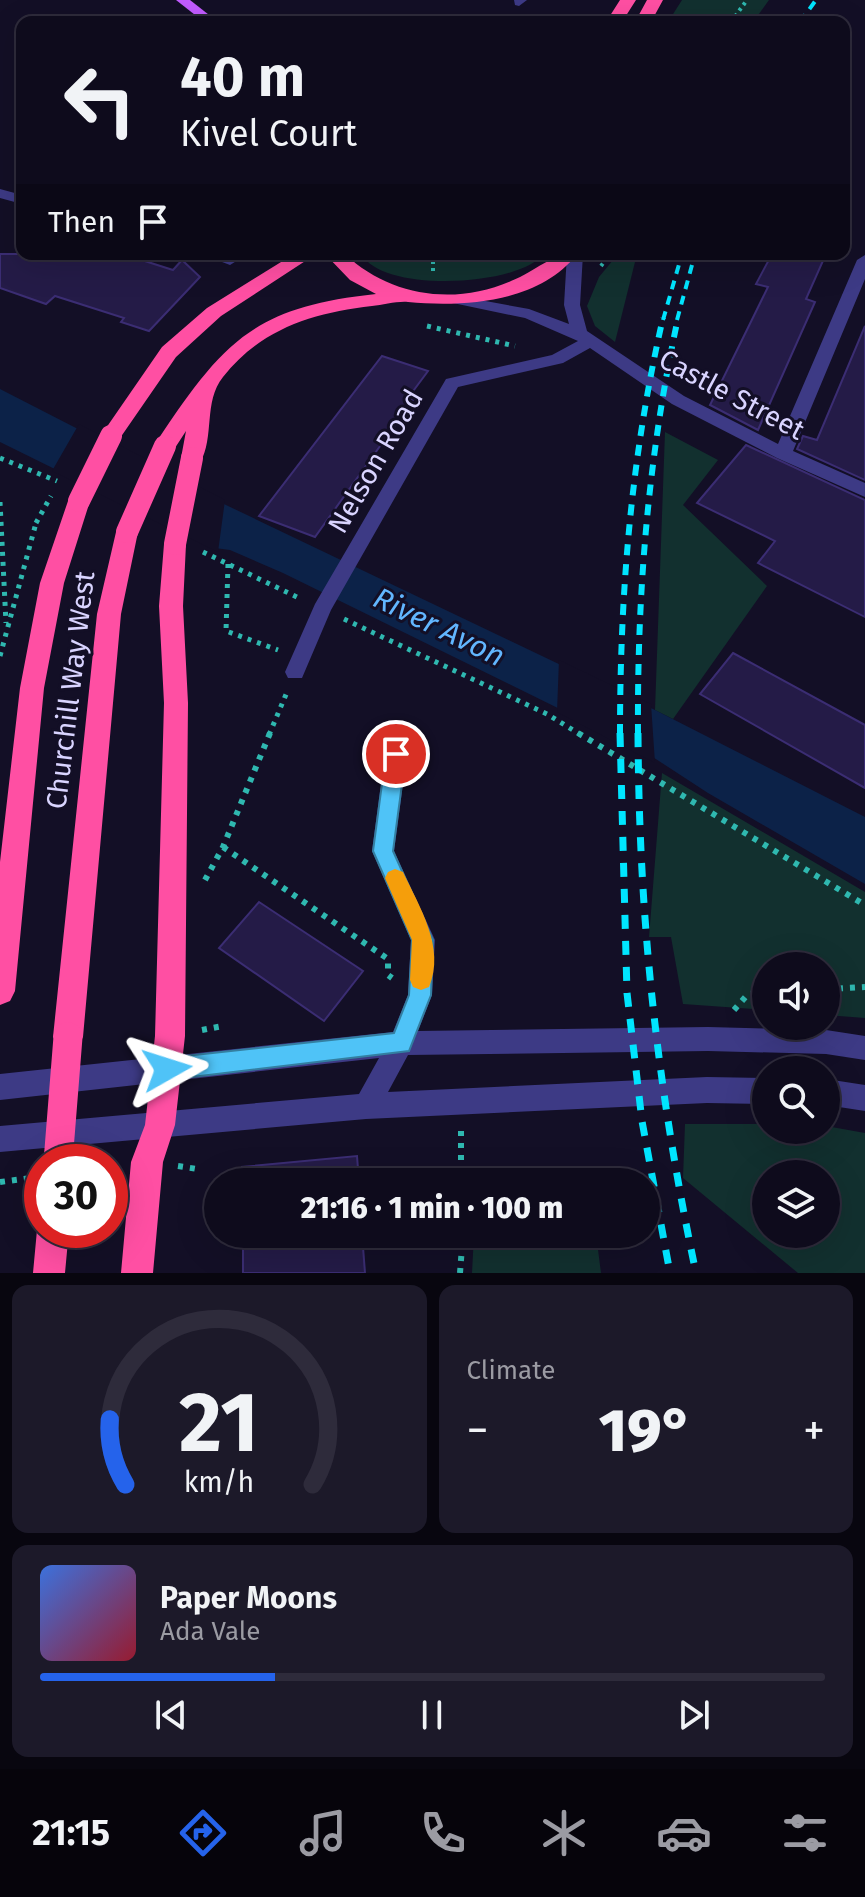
<!DOCTYPE html>
<meta charset="utf-8">
<style>
:root{--surface:#0e0b1c;--page:#1c1929;--text:#f1f3f6;--muted:#9b9ba3;--line:#2e2b3b;--accent:#2563eb}
body{margin:0;font-family:"Fira Sans",sans-serif;background:var(--page);color:var(--text);height:100vh;display:flex;flex-direction:column;font-size:30px;white-space:nowrap}
*{box-sizing:border-box;margin:0}
p{font-size:26px;color:var(--muted)}
.icon{flex:none;width:44px;height:44px;fill:none;stroke:currentColor;stroke-width:2;stroke-linecap:round;stroke-linejoin:round}
.map{position:relative;height:1273px;overflow:hidden}
.details{display:flex;flex-direction:column;gap:12px;padding:12px;background:#08060f;flex:1}
.details>*{flex:none}
.guide{position:absolute;left:16px;top:16px;width:834px;height:244px;border-radius:16px;box-shadow:0 8px 32px #0002,0 0 0 2px var(--line);background:#0e0b1c;color:var(--text);overflow:hidden}
.buttons{position:absolute;left:752px;top:952px;display:grid;gap:16px}
.buttons a{display:grid;place-items:center;width:88px;height:88px;border-radius:50%;background:var(--surface);box-shadow:0 8px 32px #0002,0 0 0 2px var(--line);font-size:40px}
.speed{position:absolute;left:24px;top:1144px;display:flex;gap:16px;font-size:40px;font-weight:700;text-align:center}
.speed>*{display:grid;place-content:center;width:104px;height:104px;border-radius:50%;background:var(--surface);box-shadow:0 8px 32px #0002,0 0 0 2px var(--line);line-height:1}
.speed .limit{border:12px solid #d22;background:#fff;color:#111}
.pin{position:absolute;display:grid;place-items:center;width:68px;height:68px;color:#fff;margin:-34px;border:4px solid #fff;border-radius:50%;box-shadow:0 2px 8px #0007}
.me{position:absolute;width:88px;margin:-44px;rotate:84deg;stroke-linejoin:round;filter:drop-shadow(0 0 6px #0008)}
.turn{display:flex;align-items:center;gap:28px;height:168px;padding:0 32px;font-size:36px}
.turn .icon{width:104px;height:104px;stroke-width:2.5}
.turn b{display:block;font-size:56px;line-height:68px}
.then{display:flex;align-items:center;height:76px;padding:0 32px;background:#0003;gap:16px;font-size:30px}
.big{font-size:60px;font-weight:800;line-height:1.1}
.details .widget{flex:1;display:flex;flex-direction:column;justify-content:center;gap:12px;min-width:0;padding:0 28px;border-radius:16px;background:var(--page)}
.details .dial{align-items:center;gap:0}
.dial svg{height:208px;overflow:visible;fill:none;stroke:var(--line);stroke-width:7;stroke-linecap:round;text-anchor:middle}
.dial text{fill:var(--text);stroke:none}
.song{display:flex;align-items:center;gap:24px}
.cover{width:96px;height:96px;border-radius:12px;background:linear-gradient(135deg,hsl(220 70% 55%),hsl(350 70% 35%))}
.played{height:8px;border-radius:4px;background:linear-gradient(90deg,var(--accent) 30%,var(--line) 30%)}
.keys{display:flex;justify-content:space-around;direction:ltr}
.heat{display:flex;justify-content:space-between;align-items:center;font-size:44px;direction:ltr}
.details .tiles{flex:1;display:grid;gap:12px;grid-template-columns:1fr 1fr}
.widget:last-child{grid-column:span 2}
.trip{position:absolute;left:204px;top:1168px;width:456px;height:80px;border-radius:40px;background:var(--surface);box-shadow:0 8px 32px #0002,0 0 0 2px var(--line);font-weight:800;line-height:80px;text-align:center}
.tab-bar{display:flex;height:128px;justify-content:space-around;align-items:center;background:#06040b;color:var(--muted)}
.tab-bar .icon{width:56px;height:56px}
.tab-bar .selected{color:var(--accent)}
.tab-bar b{font-size:36px;color:var(--text)}
.map>svg:first-child{display:block}
.green{fill:#12302f;fill-rule:evenodd}
.water{fill:#0c2248}
.pier{fill:#130f26}
.building{fill:#241b47;stroke:#3b2d73;stroke-width:2}
.lines{fill:none;stroke-linecap:round;stroke-linejoin:round}
.path-far2{stroke:#2fb8b0;stroke-width:4;stroke-dasharray:3 4;stroke-linecap:butt}
.path-far1{stroke:#2fb8b0;stroke-width:5;stroke-dasharray:4 6;stroke-linecap:butt}
.path{stroke:#2fb8b0;stroke-width:6;stroke-dasharray:5 7;stroke-linecap:butt}
.minor{fill:#3d3a85;fill-rule:evenodd}
.major{fill:#c25bff;fill-rule:evenodd}
.highway{fill:#ff4fa3;fill-rule:evenodd}
.rail-far2{stroke:#00e5ff;stroke-width:4;stroke-dasharray:9 7;stroke-linecap:butt}
.rail-far1{stroke:#00e5ff;stroke-width:6;stroke-dasharray:11 9;stroke-linecap:butt}
.rail{stroke:#00e5ff;stroke-width:7;stroke-dasharray:14 12;stroke-linecap:butt}
.path-bridge{stroke:#2fb8b0;stroke-width:5;stroke-dasharray:4 6;stroke-linecap:butt}
.highway-bridge-far1{stroke:#ff4fa3;stroke-width:22}
.highway-bridge{stroke:#ff4fa3;stroke-width:29}
.route{fill:#4fc3f7;stroke:#337fa1;stroke-width:2}
.slow{fill:#f59e0b}
.labels{text-anchor:middle;stroke-width:6;stroke-linejoin:round;paint-order:stroke}
.street-label{font-size:28px;fill:#d9d4ff;stroke:#130f26}
.water-label{font-size:30px;font-style:italic;fill:#62b6ff;stroke:#130f26}
</style>
<div class="map">
<svg width="865" height="1273" viewBox="0 0 865 1273">
<rect width="100%" height="100%" fill="#130f26"/>
<path class="green" d="M682,0h87l-16,22h-85z
M362,254h181c-24,33 -163,39 -181,0z
M618,254h19l-22,88 -20,-16 -8,-20 12,-29z
M665,432l53,28 -35,45 84,81 -94,133 -18,-9z
M662,773l203,119v126l-39,-3v-49h-60v44l-83,-6 -12,-67h-22z
M685,1124h81v6h60v-4l39,7v140h-67l-115,-95zM826,1174v60h-60v-60z
M474,1234h122l5,39h-129z"/>
<path class="water" d="M0,389l226,116 429,205 210,107v67l-157,-91 -69,-45 -356,-175 -53,-23 -15,-2 -215,-106z"/>
<path class="pier" d="M79,424l146,76 -7,52 -166,-81z
M559,660l92,44 4,59 -98,-51z"/>
<path class="building" d="M0,254h123l50,16 9,-10 18,17 -51,54 -28,-9 3,-4 -69,-22 -9,8 -46,-16z
M772,254h54l-20,45 9,3 -57,128 -48,-25 58,-118 -12,-3z
M865,326v154l-68,-31 6,-13 14,4z
M382,356l46,15 -20,27 5,2 -98,137 -56,-21z
M746,445l119,55v117l-107,-54 17,-22 -78,-38z
M733,653l132,72v63l-165,-94z
M259,902l104,69 -39,50 -105,-73z
M357,1156l2,26h-116l-1,-15z
M243,1234h119l3,39h-122z"/>
<g class="lines">
<path class="path-far2" d="M731,22l16,-22
M433,254v17
M601,266l9,-12"/>
<path class="path-far1" d="M427,326l88,20
M0,458l57,23
M0,502l6,121
M203,552l96,46
M228,564l-2,67 52,19
M344,619l203,95 34,21
M0,656l36,-133
M269,735l18,-43"/>
<path class="path" d="M578,733l287,172
M223,847l165,112v16l4,3
M205,880l18,-33 47,-114
M826,989l39,-2
M734,1010l14,-16 18,-1
M202,1030l21,-4
M461,1131v51
M178,1166l19,3
M0,1182l31,-4
M460,1273l3,-39"/>
<path class="minor" d="M514,0h13l-8,6 -4,-1z
M0,189l22,6v9l-22,-6z
M201,254h25l12,6 -8,5z
M567,254h16l-3,51 7,26 97,65 94,48 79,-184 8,-5v24l-72,172 72,32v14l-88,-39 -105,-54 -82,-56 -27,15 -105,24 -127,223 -29,68h-14l-3,-6 30,-68 131,-225 106,-24 26,-14 -53,-23 -72,-15v-8l76,14 40,15 -5,-19z
M396,745l8,3 3,6 -13,97 41,89 -3,55 -14,36 290,-4 118,3 39,6v24l-39,-6 -118,-3 -300,4 -20,37 319,-15 59,1v26l-59,-1 -341,16 -366,33v-26l359,-32 20,-36 -379,42v-26l393,-42 15,-37 3,-55 -39,-89 13,-97 3,-6z
M826,1079l39,6v26l-39,-6z"/>
<path class="major" d="M176,0h14l28,22h-14z"/>
<path class="highway" d="M620,0h16l-14,22h-16z
M647,0h16l-12,22h-16z
M294,254h22l-95,62 -45,41 -58,84h-14l-4,-5 4,-5 58,-84 45,-39z
M325,254h20c44,42 109,52 166,27 26,-10 38,-27 66,-27 -38,49 -113,53 -169,48 -11,-1 -25,3 -36,4 -60,7 -111,23 -149,71 -20,25 -8,60 -23,86l-8,3 -11,-8 5,-27 -13,20h-16l-3,-5 3,-5c66,-99 96,-134 219,-147l-26,-14z
M79,493l11,8 -26,82 -20,105 -29,303 -5,10 -10,4v-143l20,-174 20,-105 28,-82z
M127,524l11,8 -17,82 -38,423 -5,10 -10,4 -10,-4 -5,-10 44,-423 19,-82z
M175,536l8,2 3,6 -3,62 5,97 -3,333 -10,89 -12,37 -10,111h-32l10,-111 14,-37 10,-89 9,-333 -5,-97 5,-62 3,-6z
M42,1219v11h27l-4,43h-32l4,-43z"/>
<path class="rail-far2" d="M800,22l16,-22
M663,320l19,-66
M677,320l18,-66"/>
<path class="rail-far1" d="M620,735c0,-142 11,-279 43,-417
M638,735c-1,-141 10,-279 40,-417"/>
<path class="rail" d="M620,733l7,260 15,128 28,152
M638,733c1,188 19,355 58,540"/>
<path class="path-bridge" d="M36,523l15,-27"/>
<path class="highway-bridge-far1" d="M79,501l32,-65
M127,532l38,-86
M175,544l17,-86"/>
<path class="highway-bridge" d="M58,1162l10,-125"/>
</g>
<path class="route" d="M396,746l10,8 -13,97 40,89 -2,55 -22,56 -242,29 -8,-3 -3,-8 3,-8 8,-3 227,-25 15,-38 3,-55 -39,-89 13,-97z"/>
<path class="slow" d="M395,869l8,3c16,34 43,76 26,115l-8,3 -8,-3 -3,-7 2,-40 -27,-62 3,-6z"/>
<g class="labels">
<g class="street-label">
<text transform="translate(732 394) rotate(28)" y="10">Castle Street</text>
<text transform="translate(375 461) rotate(-60)" y="10">Nelson Road</text>
<text transform="translate(70 690) rotate(-83)" y="10">Churchill Way West</text>
</g>
<g class="water-label">
<text transform="translate(439 627) rotate(26)" y="10">River Avon</text>
</g>
</g>
</svg>
<div class="buttons">
<a><svg class="icon" aria-label="sound" viewBox="0 0 24 24"><path d="M4 9h4l5-4v14l-5-4H4zM17 9q2 3 0 6"/></svg></a>
<a><svg class="icon" aria-label="search" viewBox="0 0 24 24"><circle cx="10" cy="10" r="6"/><path d="M15 15l6 6"/></svg></a>
<a><svg class="icon" aria-label="layers" viewBox="0 0 24 24"><path d="M12 4l9 5-9 5-9-5zM3 14l9 5 9-5"/></svg></a>
</div>
<div class="speed"><div class="limit">30</div></div>
<div class="pin" style="left:396px;top:754px;background:#d93025"><svg class="icon" aria-label="arrive" viewBox="0 0 24 24"><path d="M6 21V4h12l-3 4 3 4H6"/></svg></div>
<svg class="me" style="left:167px;top:1069px" viewBox="-20 -20 40 40"><path d="M0-17L14 15 0 8-14 15z" fill="#4fc3f7" stroke="#fff" stroke-width="4"/></svg>
<div class="trip">21:16 · 1 min · 100 m</div>
<div class="guide">
<div class="turn"><svg class="icon" aria-label="left" viewBox="0 0 24 24"><path d="M17 20v-9H6M10 6l-5 5 5 5"/></svg><div><b>40 m</b>Kivel Court</div></div>
<div class="then">Then<svg class="icon" aria-label="arrive" viewBox="0 0 24 24"><path d="M6 21V4h12l-3 4 3 4H6"/></svg></div>
</div>
</div>
<section class="details">
<div class="tiles">
<div class="widget dial"><svg viewBox="0 0 100 80">
<path d="M14 69A42 42 0 1 1 86 69"/>
<path d="M14 69A42 42 0 0 1 8 44" stroke="#2563eb"/>
<text x="50" y="56" font-size="32" font-weight="700">21</text>
<text x="50" y="72" font-size="11">km/h</text>
</svg></div>
<div class="widget"><p>Climate</p>
<div class="heat"><a>−</a><b class="big">19°</b><a>+</a></div>
</div>
<div class="widget">
<div class="song"><i class="cover"></i><div><b>Paper Moons</b><p>Ada Vale</p></div></div>
<div class="played"></div>
<div class="keys"><svg class="icon" aria-label="previous" viewBox="0 0 24 24"><path d="M18 5L8 12l10 7zM5 5v14"/></svg><svg class="icon" aria-label="pause" viewBox="0 0 24 24"><path d="M8 5v14M16 5v14"/></svg><svg class="icon" aria-label="next" viewBox="0 0 24 24"><path d="M6 5l10 7-10 7zM19 5v14"/></svg></div>
</div>
</div>
</section>
<nav class="tab-bar">
<b>21:15</b>
<svg class="icon selected" aria-label="directions" viewBox="0 0 24 24"><path d="M12 3l9 9-9 9-9-9zM9 14v-3h6M13 9l2 2-2 2"/></svg>
<svg class="icon" aria-label="music" viewBox="0 0 24 24"><path d="M9 18V5l10-2v13"/><circle cx="6" cy="18" r="3"/><circle cx="16" cy="16" r="3"/></svg>
<svg class="icon" aria-label="phone" viewBox="0 0 24 24"><path d="M5 4h4l2 5-3 2q2 4 5 5l2-3 5 2v4C11 20 4 13 5 4z"/></svg>
<svg class="icon" aria-label="climate" viewBox="0 0 24 24"><path d="M12 3v18M4 7l16 10M4 17L20 7"/></svg>
<svg class="icon" aria-label="car" viewBox="0 0 24 24"><path d="M5 17H2v-5l4-1 3-4h7l3 4 3 1v5h-3M9 17h6M6 11h13"/><circle cx="7" cy="17" r="2"/><circle cx="17" cy="17" r="2"/></svg>
<svg class="icon" aria-label="filters" viewBox="0 0 24 24"><path d="M4 7h16M4 17h16"/><circle cx="9" cy="7" r="2"/><circle cx="15" cy="17" r="2"/></svg>
</nav>
